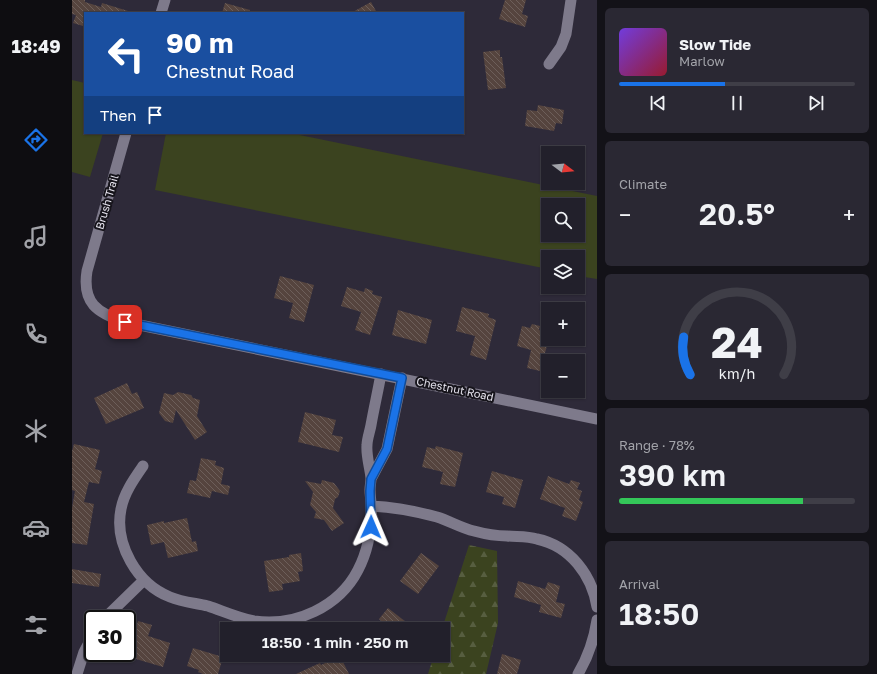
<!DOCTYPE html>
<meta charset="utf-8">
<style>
:root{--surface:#22202b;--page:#2a2833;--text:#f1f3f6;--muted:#a2a3a9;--line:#3f3e47;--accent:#1a73e8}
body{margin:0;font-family:"Golos Text",sans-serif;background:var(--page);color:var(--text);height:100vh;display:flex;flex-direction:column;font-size:15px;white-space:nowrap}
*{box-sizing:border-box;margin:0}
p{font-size:13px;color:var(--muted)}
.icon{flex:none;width:22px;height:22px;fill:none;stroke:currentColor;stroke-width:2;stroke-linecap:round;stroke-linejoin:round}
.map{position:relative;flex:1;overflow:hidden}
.side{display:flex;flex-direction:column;gap:8px;padding:8px;background:#131218;width:280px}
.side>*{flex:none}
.guide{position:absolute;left:12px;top:12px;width:380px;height:122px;border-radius:0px;box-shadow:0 1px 3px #0004,0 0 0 1px var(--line);background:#1a4fa0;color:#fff;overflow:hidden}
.needle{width:26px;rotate:106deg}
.fabs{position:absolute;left:469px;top:146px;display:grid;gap:8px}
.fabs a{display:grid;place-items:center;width:44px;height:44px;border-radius:0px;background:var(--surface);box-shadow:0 1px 3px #0004,0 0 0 1px var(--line);font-size:20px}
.speed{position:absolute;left:12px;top:610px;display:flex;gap:8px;font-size:20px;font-weight:700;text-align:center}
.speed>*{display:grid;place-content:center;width:52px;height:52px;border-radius:50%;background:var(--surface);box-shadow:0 1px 3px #0004,0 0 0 1px var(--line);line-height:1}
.speed .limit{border:2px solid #111;border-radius:6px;background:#fff;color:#111}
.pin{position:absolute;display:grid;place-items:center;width:34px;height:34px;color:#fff;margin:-17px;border-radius:8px;box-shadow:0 2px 6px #0006}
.me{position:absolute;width:44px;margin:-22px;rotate:1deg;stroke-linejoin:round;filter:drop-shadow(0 0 3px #0008)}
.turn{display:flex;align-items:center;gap:14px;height:84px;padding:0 16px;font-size:18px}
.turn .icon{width:52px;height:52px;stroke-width:2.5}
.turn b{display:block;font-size:28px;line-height:34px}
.then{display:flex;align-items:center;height:38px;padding:0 16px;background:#0003;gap:8px;font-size:15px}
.big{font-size:30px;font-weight:600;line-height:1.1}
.side .tile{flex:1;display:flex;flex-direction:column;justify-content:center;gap:6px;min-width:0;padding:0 14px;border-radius:6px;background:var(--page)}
.side .dial{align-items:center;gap:0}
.dial svg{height:104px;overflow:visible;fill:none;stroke:var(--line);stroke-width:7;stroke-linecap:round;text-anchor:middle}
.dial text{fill:var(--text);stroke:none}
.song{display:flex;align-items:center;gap:12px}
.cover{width:48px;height:48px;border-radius:6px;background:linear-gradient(135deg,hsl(260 70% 55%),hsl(350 70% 35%))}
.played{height:4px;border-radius:2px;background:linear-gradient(90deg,var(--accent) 45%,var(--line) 45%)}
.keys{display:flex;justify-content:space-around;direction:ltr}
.heat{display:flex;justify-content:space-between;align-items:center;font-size:22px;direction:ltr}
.charge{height:6px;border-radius:3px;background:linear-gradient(90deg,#34c759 78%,var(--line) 0)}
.trip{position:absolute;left:148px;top:622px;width:230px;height:40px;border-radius:0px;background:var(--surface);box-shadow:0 1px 3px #0004,0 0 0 1px var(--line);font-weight:600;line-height:40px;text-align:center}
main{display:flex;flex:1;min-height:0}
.tabs{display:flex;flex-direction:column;width:72px;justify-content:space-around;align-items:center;background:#0e0d11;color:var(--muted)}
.tabs .icon{width:28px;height:28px}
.tabs .selected{color:var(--accent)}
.tabs b{font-size:18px;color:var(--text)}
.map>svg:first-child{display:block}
.green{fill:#3b431f;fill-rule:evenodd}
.forest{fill:url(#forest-firs)}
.building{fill:url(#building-back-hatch)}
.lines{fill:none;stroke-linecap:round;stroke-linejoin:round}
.minor{stroke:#7e7a8b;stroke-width:11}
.route-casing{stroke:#114b97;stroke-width:10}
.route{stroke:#1a73e8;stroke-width:7}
.labels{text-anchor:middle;stroke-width:4;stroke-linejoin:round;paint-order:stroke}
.street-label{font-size:11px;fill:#e6e4ee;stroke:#16141b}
</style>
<main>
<nav class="tabs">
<b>18:49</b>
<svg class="icon selected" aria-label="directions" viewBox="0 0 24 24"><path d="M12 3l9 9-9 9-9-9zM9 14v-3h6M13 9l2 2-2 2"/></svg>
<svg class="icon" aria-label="music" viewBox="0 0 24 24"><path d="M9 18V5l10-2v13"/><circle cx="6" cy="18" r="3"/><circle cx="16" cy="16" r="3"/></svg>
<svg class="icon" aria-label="phone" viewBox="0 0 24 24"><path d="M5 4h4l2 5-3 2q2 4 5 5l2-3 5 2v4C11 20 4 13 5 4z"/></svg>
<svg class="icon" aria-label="climate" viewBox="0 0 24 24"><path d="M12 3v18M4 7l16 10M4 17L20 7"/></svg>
<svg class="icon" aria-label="car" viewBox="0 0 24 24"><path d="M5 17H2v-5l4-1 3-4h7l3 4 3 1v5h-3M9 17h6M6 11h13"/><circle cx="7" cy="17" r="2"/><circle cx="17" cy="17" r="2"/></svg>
<svg class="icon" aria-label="filters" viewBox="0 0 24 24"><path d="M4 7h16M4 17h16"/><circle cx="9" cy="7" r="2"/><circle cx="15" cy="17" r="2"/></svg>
</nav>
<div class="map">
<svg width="525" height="674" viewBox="0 0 525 674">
<defs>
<pattern id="forest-firs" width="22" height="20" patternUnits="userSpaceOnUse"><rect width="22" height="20" fill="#3b431f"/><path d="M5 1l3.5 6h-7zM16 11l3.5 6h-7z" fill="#575e40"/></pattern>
<pattern id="building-back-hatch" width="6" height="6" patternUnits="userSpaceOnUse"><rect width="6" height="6" fill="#55443e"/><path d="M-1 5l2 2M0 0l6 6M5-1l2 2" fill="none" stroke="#6d5f5a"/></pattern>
</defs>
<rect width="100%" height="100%" fill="#2e2a39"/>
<path class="green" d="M0,80l13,3v50h18l-13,44 -18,-5z
M94,133h124l307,63v83l-19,-3v-19h-30v12l-393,-79zM476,205h30v30h-30z"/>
<path class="forest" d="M397,545l28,6 1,72 -12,51h-58l6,-19h9v-26h-1z"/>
<path class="building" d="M0,0h13v2l16,5 1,-4 26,8v2h-43v5l-2,8 -10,-3 3,-8 -4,-1z
M433,0h21l-4,14 6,2 -3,11 -26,-8z
M299,2l6,11h-26z
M153,3l25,7v3h-28z
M428,50v7h2l4,31 -18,2 -5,-38z
M466,105l26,5 -2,14 -6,-1 -2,8 -29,-5 2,-16 10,1z
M208,276l34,9 -10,37 -15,-4 4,-15 -19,-5z
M275,287l17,5 1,-4 8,3 -1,3 10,3 -12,38 -15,-5 6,-18 -20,-6z
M390,307l27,7 -1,3 8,3 -10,40 -16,-5 5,-19 -19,-5z
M326,310l34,10 -6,24 -34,-9z
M460,324l8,2 -1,4 9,3v9l-8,29 -13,-3 4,-18 -14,-4 5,-20 8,2z
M55,383l5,11 5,-2 7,16 -38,16 -12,-26z
M106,392l13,3 2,3 7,2 -3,16 10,16 -12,8 -19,-30 -3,13 -8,-2 -6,-8 5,-20 9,2z
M233,412l31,8 -4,15 11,2 -4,15 -41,-10z
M2,444l26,6 -5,19 7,2 -3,13 -10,-2 -5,20 10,2 -7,41 -15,-2v-35l3,-17 -3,-1v-39z
M364,446l27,7 -8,34 -15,-3 3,-12 -21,-5 5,-20 8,2z
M129,458l15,3 -1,4 9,3 -3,16 9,2 -2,9 -16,-4 -2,7 -23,-5 3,-13 6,1z
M420,471l31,9 -8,28 -13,-4 2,-7 -18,-5z
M476,476l21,8 2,-4 9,3 -3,6 5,2 -3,9 4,2 -7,19 -14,-5 3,-8 -25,-9z
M250,480l12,3 6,8 -2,6 -3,2 -2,9 11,15 -12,8 -8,-11 -10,-2 2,-6 -6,-7 3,-13 -8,-11 16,3z
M115,518l5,24 4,-1 2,10 -30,7 -4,-16 -13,3 -4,-20 17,-4v2z
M229,553l2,18 -5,1 2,9 -18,3 1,6 -14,2 -5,-31 25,-4v-2z
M349,553l18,13 -21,28 -18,-13z
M0,569l29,5 -2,13 -27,-4z
M446,581l27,8 3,-7 12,4 -4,16 9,2 -4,14 -22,-6 2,-7 -27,-8z
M316,608l27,21h-37l5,-6 -4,-4z
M66,621l14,4 -4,11 22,7 -7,24 -27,-8v-1l-8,-3z
M121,648l30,9 -5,17h-15l-5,-2 1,-2 -12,-4z
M430,654l19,6 -4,14h-20z
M268,656l9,18h-53l24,-11 1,2z"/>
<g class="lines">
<path class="minor" d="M89,13l4,-13
M477,64l12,-17 5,-13 5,-34
M54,133l-39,138c-5,32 10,42 38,51l472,97
M71,466c-9,13 -19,27 -22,43 -7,35 16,75 49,88 12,5 25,6 38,9 15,5 30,12 46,15 41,6 85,-14 104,-51 11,-21 14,-42 13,-65 0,-5 -1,-10 -1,-15 0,-4 1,-8 1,-12 -1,-11 -5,-22 -4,-33 0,-6 3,-14 4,-20 3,-17 7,-34 10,-51
M299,479l16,-30 15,-71
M299,506c22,1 44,5 66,11 13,4 24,11 37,14 11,3 21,5 33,5 10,1 20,0 30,3 33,7 55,36 60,68
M32,619l40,-39
M5,674l7,-22 9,-17
M506,674c10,-17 16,-34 19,-54"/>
</g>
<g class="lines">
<g class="route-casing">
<path id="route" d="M53,322l277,56 -15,71 -16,30 -1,12 1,36"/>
</g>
<use href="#route" class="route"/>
</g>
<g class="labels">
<g class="street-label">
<text transform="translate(35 202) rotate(-74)" y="4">Brush Trail</text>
<text transform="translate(383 389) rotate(12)" y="4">Chestnut Road</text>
</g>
</g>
</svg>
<div class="fabs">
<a><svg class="needle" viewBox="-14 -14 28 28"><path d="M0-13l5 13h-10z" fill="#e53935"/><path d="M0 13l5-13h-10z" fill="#a2a3a9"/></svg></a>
<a><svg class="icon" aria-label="search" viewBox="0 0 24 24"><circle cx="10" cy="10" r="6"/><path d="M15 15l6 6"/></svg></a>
<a><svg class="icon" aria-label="layers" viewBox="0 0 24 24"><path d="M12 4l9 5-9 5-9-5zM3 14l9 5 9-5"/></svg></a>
<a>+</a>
<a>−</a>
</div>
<div class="speed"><div class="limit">30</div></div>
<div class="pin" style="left:53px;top:322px;background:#d93025"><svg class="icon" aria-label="arrive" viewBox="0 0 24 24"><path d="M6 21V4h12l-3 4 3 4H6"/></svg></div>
<svg class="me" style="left:299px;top:527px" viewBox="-20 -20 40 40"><path d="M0-17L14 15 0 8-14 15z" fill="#1a73e8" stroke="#fff" stroke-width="4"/></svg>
<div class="trip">18:50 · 1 min · 250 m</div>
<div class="guide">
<div class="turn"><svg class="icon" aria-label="left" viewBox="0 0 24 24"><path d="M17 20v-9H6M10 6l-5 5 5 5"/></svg><div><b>90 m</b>Chestnut Road</div></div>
<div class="then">Then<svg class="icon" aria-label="arrive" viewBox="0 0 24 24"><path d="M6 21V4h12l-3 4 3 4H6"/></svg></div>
</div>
</div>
<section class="side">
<div class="tile">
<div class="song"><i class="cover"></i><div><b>Slow Tide</b><p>Marlow</p></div></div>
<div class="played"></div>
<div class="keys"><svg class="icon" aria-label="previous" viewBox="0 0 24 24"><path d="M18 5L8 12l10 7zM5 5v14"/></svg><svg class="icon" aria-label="pause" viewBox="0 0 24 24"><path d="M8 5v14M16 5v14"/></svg><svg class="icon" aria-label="next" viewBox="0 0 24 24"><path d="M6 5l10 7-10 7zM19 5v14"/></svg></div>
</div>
<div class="tile"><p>Climate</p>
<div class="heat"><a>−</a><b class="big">20.5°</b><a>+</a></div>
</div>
<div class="tile dial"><svg viewBox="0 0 100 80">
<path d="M14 69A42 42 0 1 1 86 69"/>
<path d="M14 69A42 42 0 0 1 9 40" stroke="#1a73e8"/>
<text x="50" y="56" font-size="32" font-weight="700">24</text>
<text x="50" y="72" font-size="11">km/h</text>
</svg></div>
<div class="tile"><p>Range · 78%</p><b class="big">390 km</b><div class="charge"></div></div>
<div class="tile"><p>Arrival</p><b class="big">18:50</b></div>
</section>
</main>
